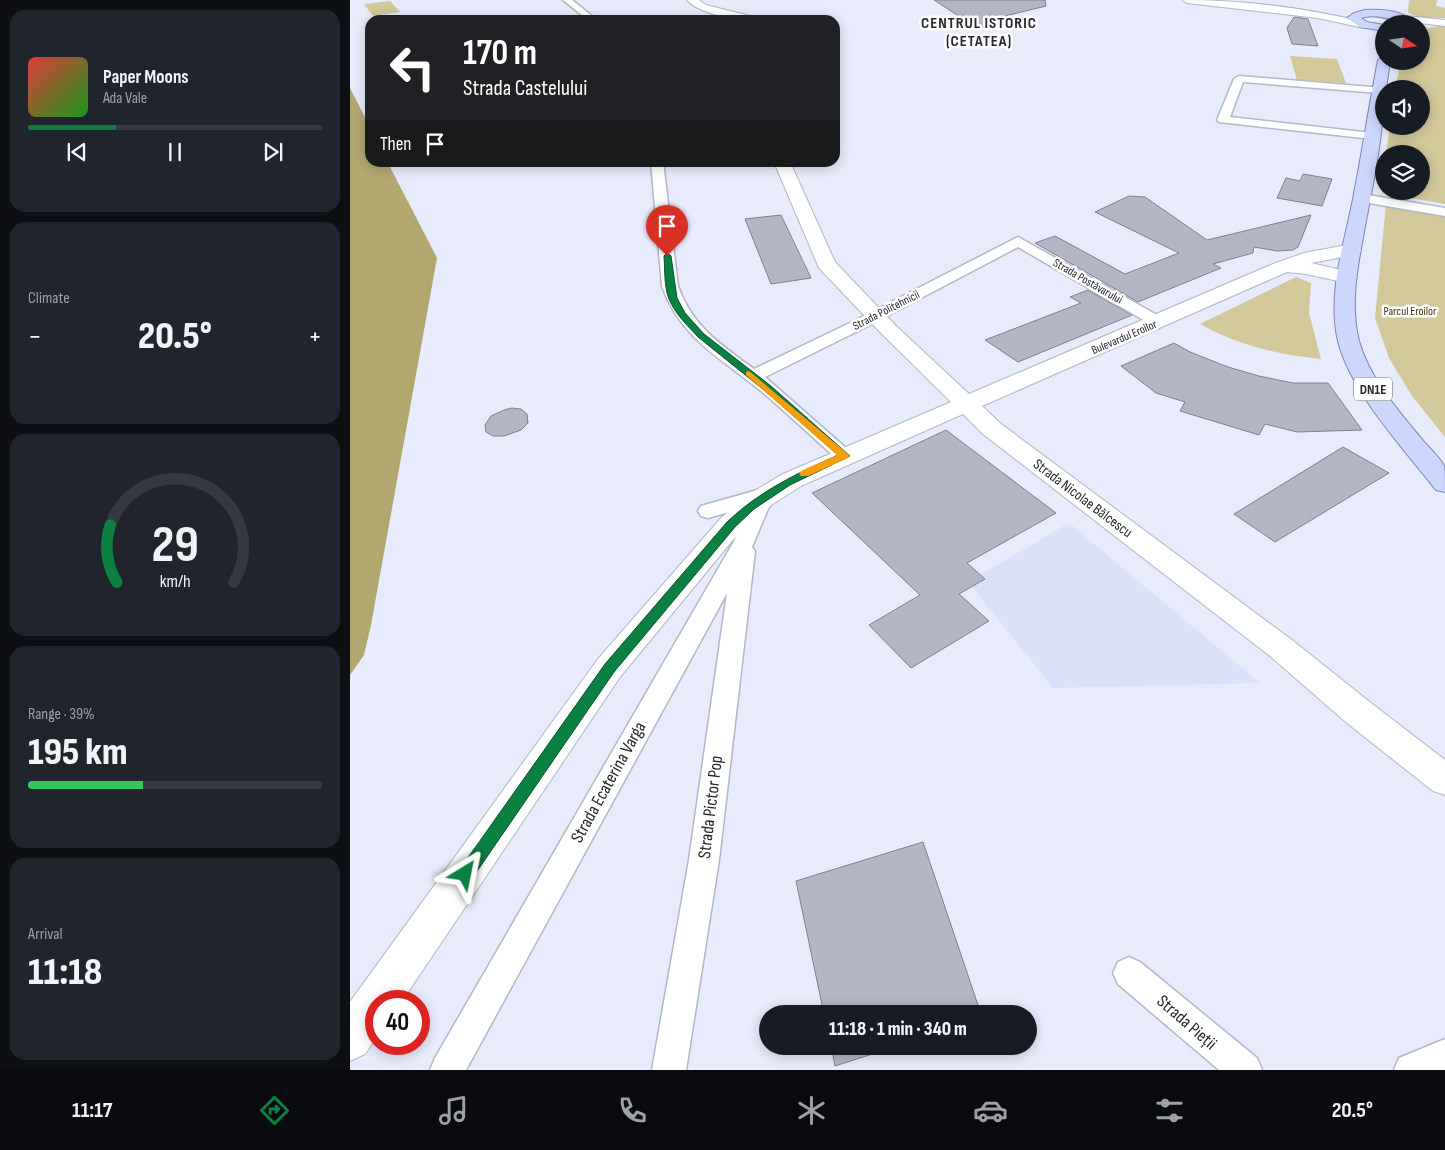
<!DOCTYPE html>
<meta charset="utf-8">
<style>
:root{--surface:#171b24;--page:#20242c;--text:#f1f3f6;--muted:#9ea1a6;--line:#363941;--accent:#0b8043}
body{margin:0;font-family:"Sofia Sans Condensed",sans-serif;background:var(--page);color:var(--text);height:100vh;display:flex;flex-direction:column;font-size:19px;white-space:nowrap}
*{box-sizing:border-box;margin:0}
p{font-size:16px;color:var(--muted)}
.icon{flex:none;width:28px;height:28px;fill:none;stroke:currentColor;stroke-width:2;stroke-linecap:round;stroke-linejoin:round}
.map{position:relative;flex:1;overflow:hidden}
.panel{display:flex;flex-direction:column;gap:10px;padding:10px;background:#0d0f14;width:350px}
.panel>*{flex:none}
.top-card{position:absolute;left:15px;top:15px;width:475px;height:152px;border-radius:15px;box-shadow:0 2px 12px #0003;background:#202124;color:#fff;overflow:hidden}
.needle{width:32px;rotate:103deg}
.buttons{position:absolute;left:1025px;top:15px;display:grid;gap:10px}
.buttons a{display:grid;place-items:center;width:55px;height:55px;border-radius:50%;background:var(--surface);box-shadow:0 2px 12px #0003;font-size:25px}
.speed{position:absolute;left:15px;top:990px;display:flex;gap:10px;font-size:25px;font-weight:700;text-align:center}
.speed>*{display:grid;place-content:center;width:65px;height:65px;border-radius:50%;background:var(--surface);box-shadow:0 2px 12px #0003;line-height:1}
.speed .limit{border:8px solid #d22;background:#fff;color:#111}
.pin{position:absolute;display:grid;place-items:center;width:42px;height:42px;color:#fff;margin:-51px -21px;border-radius:50% 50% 50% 0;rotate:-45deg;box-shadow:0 0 5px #0007}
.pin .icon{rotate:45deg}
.me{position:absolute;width:55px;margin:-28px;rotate:35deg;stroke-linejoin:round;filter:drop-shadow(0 0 4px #0008)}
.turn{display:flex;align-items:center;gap:18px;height:105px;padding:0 15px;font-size:22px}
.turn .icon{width:65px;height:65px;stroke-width:2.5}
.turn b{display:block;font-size:35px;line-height:42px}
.then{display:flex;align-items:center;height:48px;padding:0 15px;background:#0003;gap:10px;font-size:19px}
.big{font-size:38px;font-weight:800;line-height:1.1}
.panel .tile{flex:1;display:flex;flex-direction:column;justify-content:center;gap:8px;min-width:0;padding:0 18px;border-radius:15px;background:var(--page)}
.panel .dial{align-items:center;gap:0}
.dial svg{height:130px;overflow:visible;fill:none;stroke:var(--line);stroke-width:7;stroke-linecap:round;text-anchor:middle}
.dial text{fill:var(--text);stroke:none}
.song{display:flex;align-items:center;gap:15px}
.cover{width:60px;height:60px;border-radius:8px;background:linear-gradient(135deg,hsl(0 70% 55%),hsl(120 70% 35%))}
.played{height:5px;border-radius:2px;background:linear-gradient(90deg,var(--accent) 30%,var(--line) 30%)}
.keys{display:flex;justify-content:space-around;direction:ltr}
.heat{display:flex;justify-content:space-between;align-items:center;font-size:28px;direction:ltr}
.charge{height:8px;border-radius:4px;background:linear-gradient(90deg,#34c759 39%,var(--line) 0)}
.trip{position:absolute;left:409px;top:1005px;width:278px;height:50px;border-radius:25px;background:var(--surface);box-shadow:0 2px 12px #0003;font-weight:800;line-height:50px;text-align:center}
.dock{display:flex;height:80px;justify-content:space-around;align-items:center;background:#090b0e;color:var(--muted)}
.dock .icon{width:35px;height:35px}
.dock .current{color:var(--accent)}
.dock b{font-size:22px;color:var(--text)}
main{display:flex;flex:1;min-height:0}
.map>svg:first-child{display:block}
.built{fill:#dbe1f8}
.green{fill:#d2c899}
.forest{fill:#b3a770}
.building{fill:#b2b6c5;stroke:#7d818f}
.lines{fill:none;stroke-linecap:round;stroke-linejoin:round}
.street-casing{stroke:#b3b7c6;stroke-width:3}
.secondary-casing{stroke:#b3b7c6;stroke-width:2}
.primary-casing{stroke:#7c87b4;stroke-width:2}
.street{fill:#fff;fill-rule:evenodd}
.secondary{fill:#fff;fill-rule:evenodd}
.primary{fill:#cdd6fd;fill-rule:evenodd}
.route{fill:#0b8043;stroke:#07532c}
.slow{fill:#f59e0b}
.labels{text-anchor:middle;stroke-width:5;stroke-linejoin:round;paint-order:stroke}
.far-street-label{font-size:12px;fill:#26282d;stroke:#fff}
.far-park-label{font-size:12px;fill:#403709;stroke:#fff}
.shield{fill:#fff;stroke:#67686c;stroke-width:1}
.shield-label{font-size:14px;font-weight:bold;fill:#26282d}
.street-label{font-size:15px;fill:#26282d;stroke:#fff}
.far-district-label{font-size:16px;font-weight:bold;letter-spacing:1px;fill:#26282d;stroke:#fff}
.near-street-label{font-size:18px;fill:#26282d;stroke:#fff}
</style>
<main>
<section class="panel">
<div class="tile">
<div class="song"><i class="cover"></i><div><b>Paper Moons</b><p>Ada Vale</p></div></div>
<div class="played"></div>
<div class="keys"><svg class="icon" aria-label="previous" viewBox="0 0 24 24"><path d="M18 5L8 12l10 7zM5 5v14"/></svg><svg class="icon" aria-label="pause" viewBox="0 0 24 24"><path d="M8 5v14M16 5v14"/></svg><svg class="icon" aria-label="next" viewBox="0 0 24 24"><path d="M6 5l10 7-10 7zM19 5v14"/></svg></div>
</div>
<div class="tile"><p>Climate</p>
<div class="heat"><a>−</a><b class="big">20.5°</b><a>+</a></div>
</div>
<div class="tile dial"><svg viewBox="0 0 100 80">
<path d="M14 69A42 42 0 1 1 86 69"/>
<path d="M14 69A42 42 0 0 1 10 34" stroke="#0b8043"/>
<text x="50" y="56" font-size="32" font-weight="700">29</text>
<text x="50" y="72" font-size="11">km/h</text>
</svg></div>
<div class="tile"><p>Range · 39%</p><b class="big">195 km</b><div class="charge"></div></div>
<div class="tile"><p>Arrival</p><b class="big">11:18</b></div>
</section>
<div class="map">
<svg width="1095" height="1070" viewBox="0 0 1095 1070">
<rect width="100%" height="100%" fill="#e7ebfb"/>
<path class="built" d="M719,523l191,160 -207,5 -85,-106z"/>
<path class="green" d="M1059,0h28l-1,6 9,2v10c-13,1 -26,1 -37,-6z
M40,1l10,11 -27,4 -9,-12z
M1095,24v180l-63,-11 2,-18v16h37v-37h-35l4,-28h31v-37h-26l6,-28h20v-31z
M940,56l47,3 9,24 -49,-3z
M1036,204l59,10v223l-33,-41 -23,-38 -14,-40z
M946,277l15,6 -2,30 12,46c-42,-4 -84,-14 -121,-35z"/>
<path class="forest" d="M0,88l20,39v35l18,1 49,95 -66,367 -7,30 -14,20z"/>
<path class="building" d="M584,0h111l1,6 -41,10 5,7 -33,5z
M944,17l14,2 10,27 -26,-2 -5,-16z
M953,174l29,5 -10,27 -45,-8 9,-20 14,3z
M779,196l16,1 62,43 104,-25 -13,32 -5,3 -16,1 -23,-4 -1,6 -40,11 8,4 -83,34 -103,-59 20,-7 70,38 54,-21 -84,-41z
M431,215l30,63 -40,6 -26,-65z
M738,290l44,25 -114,47 -33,-22 96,-37 -11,-6z
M824,343l16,9 38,15 31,9 34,7h35l34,47 -65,2 -32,-8 -6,11 -79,-24 5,-9 -29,-9 -35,-27z
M162,408l9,1 6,5 1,9 -7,7 -17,6h-11l-7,-4 -1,-7 6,-9 13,-6z
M596,430l110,83 -89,50 18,16 -26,15 30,27 -78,47 -42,-43 51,-30 -108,-102z
M993,447l46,26 -114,69 -41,-28z
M573,842l58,172h-157l-28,-133z
M481,1046h54v4l-50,16z"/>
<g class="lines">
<g class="street-casing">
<path id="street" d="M213,0h9l25,20h-9z
M889,76l144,12v4l-4,1 -136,-11 -13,35 142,16 6,3 -6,3 -153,-17 -2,-2 17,-41z
M301,162h12l15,124c14,40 43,59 76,83l100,-48 164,-84 146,82 2,3 -2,3h-12l-134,-78 -152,80 -101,50 90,79 -3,4 -7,2 -7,-2c-26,-23 -51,-47 -77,-69 -40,-33 -81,-53 -99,-105z
M1012,194l83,14v8l-88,-15 -2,-3z
M418,487l7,2 3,5 -10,15 -16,38 3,4 -36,309 -33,210h-34l37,-210 38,-267 -261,477h-36l5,-12 298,-515 17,-37 -42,12 -7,-2 -3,-5 3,-5z
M779,957l11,5 117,96 5,12h-43l-101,-86 -5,-11 5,-11z
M1095,1039v31h-51l5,-12z"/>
</g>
<g class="secondary-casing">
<path id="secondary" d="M337,0h12l7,5 44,11 2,2 -1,2c-17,0 -53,-7 -64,-20z
M832,0c62,0 126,8 186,23l2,2 -6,3 -46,-10 -131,-15z
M1056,16l39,4v6l-43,-5 -2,-2z
M424,162h16l45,100 61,64 73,68 304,-130 31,-11 48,-9 7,2 2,4 -2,4 -48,9 43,10 3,4 -3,4 -7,2 -41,-9 -19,-2 -305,134 19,18 291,216 79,63 74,57v35l-12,-4 -86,-68 -77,-67 -287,-222 -20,-20 -162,72 -36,23 -24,21 -121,147 -218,324h-26v37l-11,16 -15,7v-59l248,-343 123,-141 25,-22 37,-22 168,-72 -69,-68 -63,-66z"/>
</g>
<g class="primary-casing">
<path id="primary" d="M1015,10c17,-1 39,0 51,14 -19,0 -35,-12 -55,-6l6,4 17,3v6l-24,-4 -13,-9 7,-5z
M1034,56v5h6l-4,28h-2c0,42 -10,90 -18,132 -7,39 -17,80 -7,120 10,36 38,68 61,96 7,9 19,19 24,29 1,6 1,19 1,26l-9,-2c-32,-41 -86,-99 -98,-149 -11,-47 6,-96 15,-142 9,-46 16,-93 25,-139z"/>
</g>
<use href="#street" class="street"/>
<use href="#secondary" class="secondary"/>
<use href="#primary" class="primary"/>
</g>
<path class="route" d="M317,253l4,3 6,42 8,15 19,21 67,52 79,70 -60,29 -36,24 -19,18 -121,145 -143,208 -6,2 -5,-2 -3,-6 3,-5 145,-205 122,-142c34,-32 69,-48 111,-67l-74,-65 -66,-53c-10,-11 -23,-23 -29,-38 -5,-12 -4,-30 -5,-43z"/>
<path class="slow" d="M399,371l99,83 2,2 -2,2 -40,18h-7l-2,-2 2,-3 36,-16 -91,-80v-3z"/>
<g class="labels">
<g class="far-street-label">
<text transform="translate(738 281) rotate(30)" y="4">Strada Postăvarului</text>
<text transform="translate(536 310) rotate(-27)" y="4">Strada Politehnicii</text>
<text transform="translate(774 337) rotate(-23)" y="4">Bulevardul Eroilor</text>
</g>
<g class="far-park-label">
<text x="1060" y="315">Parcul Eroilor</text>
</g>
<rect class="shield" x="1004" y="377.5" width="38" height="23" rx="4"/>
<g class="shield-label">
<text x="1023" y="394">DN1E</text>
</g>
<g class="street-label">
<text transform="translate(733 498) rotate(37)" y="5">Strada Nicolae Bălcescu</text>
</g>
<g class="far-district-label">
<text x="629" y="28">CENTRUL ISTORIC<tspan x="629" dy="18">(CETATEA)</tspan></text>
</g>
<g class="near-street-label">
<text transform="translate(258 782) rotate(-61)" y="6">Strada Ecaterina Varga</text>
<text transform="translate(360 807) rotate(-83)" y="6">Strada Pictor Pop</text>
<text transform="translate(837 1022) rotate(41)" y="6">Strada Pieții</text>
</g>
</g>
</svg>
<div class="buttons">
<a><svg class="needle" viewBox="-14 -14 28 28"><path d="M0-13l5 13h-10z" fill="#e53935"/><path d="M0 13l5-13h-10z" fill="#9ea1a6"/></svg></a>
<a><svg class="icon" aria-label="sound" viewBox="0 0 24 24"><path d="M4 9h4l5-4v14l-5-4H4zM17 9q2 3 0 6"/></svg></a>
<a><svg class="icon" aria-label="layers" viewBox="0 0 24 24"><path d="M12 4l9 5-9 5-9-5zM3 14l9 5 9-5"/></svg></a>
</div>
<div class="speed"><div class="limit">40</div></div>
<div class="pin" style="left:317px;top:256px;background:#d93025"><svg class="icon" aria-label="arrive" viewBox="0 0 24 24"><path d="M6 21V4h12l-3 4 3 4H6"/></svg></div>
<svg class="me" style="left:115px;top:874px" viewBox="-20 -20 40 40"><path d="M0-17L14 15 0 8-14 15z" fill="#0b8043" stroke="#fff" stroke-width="4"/></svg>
<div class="trip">11:18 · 1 min · 340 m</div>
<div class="top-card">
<div class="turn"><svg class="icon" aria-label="left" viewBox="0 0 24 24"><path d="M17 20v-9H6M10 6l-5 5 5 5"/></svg><div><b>170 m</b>Strada Castelului</div></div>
<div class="then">Then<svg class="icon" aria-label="arrive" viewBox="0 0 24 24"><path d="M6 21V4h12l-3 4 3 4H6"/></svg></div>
</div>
</div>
</main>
<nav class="dock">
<b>11:17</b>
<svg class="icon current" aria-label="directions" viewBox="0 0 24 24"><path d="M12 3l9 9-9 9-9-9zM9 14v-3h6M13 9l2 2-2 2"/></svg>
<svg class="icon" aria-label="music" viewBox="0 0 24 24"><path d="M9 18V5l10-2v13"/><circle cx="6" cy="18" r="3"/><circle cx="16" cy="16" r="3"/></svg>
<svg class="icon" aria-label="phone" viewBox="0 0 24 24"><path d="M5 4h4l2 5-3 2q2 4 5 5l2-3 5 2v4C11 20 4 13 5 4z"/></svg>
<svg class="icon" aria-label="climate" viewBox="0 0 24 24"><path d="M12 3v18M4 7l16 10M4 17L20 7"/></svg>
<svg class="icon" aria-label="car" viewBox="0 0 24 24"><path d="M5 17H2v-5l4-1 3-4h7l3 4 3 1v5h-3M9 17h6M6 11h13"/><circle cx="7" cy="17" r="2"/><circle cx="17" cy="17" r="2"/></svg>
<svg class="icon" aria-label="filters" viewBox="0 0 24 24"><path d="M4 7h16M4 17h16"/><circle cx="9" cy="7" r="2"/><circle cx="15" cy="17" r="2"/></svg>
<b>20.5°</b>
</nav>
